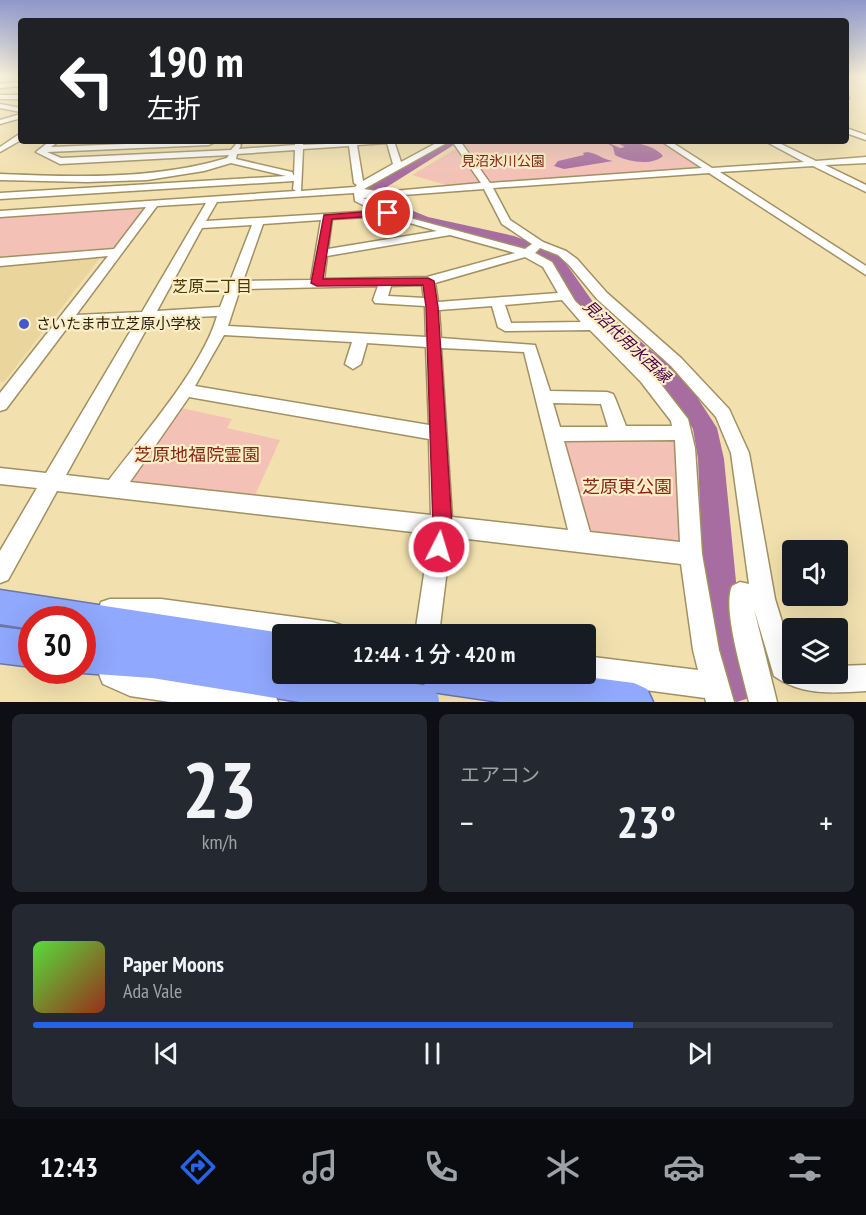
<!DOCTYPE html>
<html lang="ja">
<meta charset="utf-8">
<style>
:root{--surface:#171b24;--page:#242831;--text:#f1f3f6;--muted:#9ea1a6;--line:#363941;--accent:#2563eb}
body{margin:0;font-family:"PT Sans Narrow","Noto Sans JP",sans-serif;background:var(--page);color:var(--text);height:100vh;display:flex;flex-direction:column;font-size:22px;white-space:nowrap}
*{box-sizing:border-box;margin:0}
p{font-size:20px;color:var(--muted)}
.icon{flex:none;width:33px;height:33px;fill:none;stroke:currentColor;stroke-width:2;stroke-linecap:round;stroke-linejoin:round}
.map{position:relative;height:702px;overflow:hidden}
.side{display:flex;flex-direction:column;gap:12px;padding:12px;background:#0d0f14;flex:1}
.side>*{flex:none}
.top-card{position:absolute;left:18px;top:18px;width:831px;height:126px;border-radius:6px;box-shadow:0 6px 24px #0002;background:#202124;color:#fff;overflow:hidden}
.controls{position:absolute;left:782px;top:540px;display:grid;gap:12px}
.controls a{display:grid;place-items:center;width:66px;height:66px;border-radius:6px;background:var(--surface);box-shadow:0 6px 24px #0002;font-size:30px}
.speed{position:absolute;left:18px;top:606px;display:flex;gap:12px;font-size:30px;font-weight:700;text-align:center}
.speed>*{display:grid;place-content:center;width:78px;height:78px;border-radius:50%;background:var(--surface);box-shadow:0 6px 24px #0002;line-height:1}
.speed .limit{border:9px solid #d22;background:#fff;color:#111}
.pin{position:absolute;display:grid;place-items:center;width:51px;height:51px;color:#fff;margin:-26px;border:3px solid #fff;border-radius:50%;box-shadow:0 2px 6px #0007}
.me{position:absolute;width:66px;margin:-33px;rotate:5deg;stroke-linejoin:round;filter:drop-shadow(0 0 4px #0008)}
.turn{display:flex;align-items:center;gap:21px;height:126px;padding:0 30px;font-size:27px}
.turn .icon{width:78px;height:78px;stroke-width:2.5}
.turn b{display:block;font-size:42px;line-height:51px}
.big{font-size:45px;font-weight:600;line-height:1.1}
.side .card{flex:1;display:flex;flex-direction:column;justify-content:center;gap:9px;min-width:0;padding:0 21px;border-radius:9px;background:var(--page)}
.side .dial{align-items:center;gap:0}
.dial b{font-size:78px;line-height:1}
.song{display:flex;align-items:center;gap:18px}
.cover{width:72px;height:72px;border-radius:9px;background:linear-gradient(135deg,hsl(110 70% 55%),hsl(10 70% 35%))}
.played{height:6px;border-radius:3px;background:linear-gradient(90deg,var(--accent) 75%,var(--line) 75%)}
.keys{display:flex;justify-content:space-around;direction:ltr}
.heat{display:flex;justify-content:space-between;align-items:center;font-size:33px;direction:ltr}
.side .tiles{flex:1;display:grid;gap:12px;grid-template-columns:1fr 1fr}
.card:last-child{grid-column:span 2}
.trip{position:absolute;left:272px;top:624px;width:324px;height:60px;border-radius:6px;background:var(--surface);box-shadow:0 6px 24px #0002;font-weight:600;line-height:60px;text-align:center}
.dock{display:flex;height:96px;justify-content:space-around;align-items:center;background:#090b0e;color:var(--muted)}
.dock .icon{width:42px;height:42px}
.dock .on{color:var(--accent)}
.dock b{font-size:27px;color:var(--text)}
.map>svg:first-child{display:block}
.built{fill:#ead69c}
.green{fill:#f4c1b7}
.water{fill:#a76ca0}
.lines{fill:none;stroke-linecap:round;stroke-linejoin:round}
.stream{stroke:#a76ca0;stroke-width:2}
.river{fill:#a76ca0;fill-rule:evenodd}
.minor-casing{stroke:#a19162;stroke-width:3}
.highway-casing{stroke:#6a77a8;stroke-width:3}
.minor{fill:#fff;fill-rule:evenodd}
.highway{fill:#90a8fd;fill-rule:evenodd}
.highway-bridge-casing{stroke:#6a77a8;stroke-width:37;stroke-linecap:butt}
.highway-bridge{stroke:#90a8fd;stroke-width:34}
.route{fill:#e11d48;stroke:#92132f;stroke-width:1.5}
.poi-dot{fill:#4458cb;stroke:#fceec6;stroke-width:2}
.labels{text-anchor:middle;stroke-width:4.5;stroke-linejoin:round;paint-order:stroke}
.far-park-label{font-size:14px;fill:#862619;stroke:#fceec6}
.poi-label{font-size:15px;fill:#231d09;stroke:#fceec6;text-anchor:start}
.neighbourhood-label{font-size:16px;fill:#483906;stroke:#fceec6}
.water-label{font-size:16px;font-style:italic;fill:#4b0047;stroke:#fceec6}
.near-park-label{font-size:18px;fill:#862619;stroke:#fceec6}
</style>
<div class="map">
<svg width="866" height="702" viewBox="0 0 866 702">
<rect width="100%" height="100%" fill="#f2e1af"/>
<path class="built" d="M100,258l-96,124h-4v-116z"/>
<path class="green" d="M460,141h203l43,28 -218,15z
M457,148l23,34 -34,3 -34,-10z
M147,206l-30,42 -5,2 -112,9v-42z
M181,408l51,11 -5,9 53,12 -27,60 -124,-17z
M561,436h120l2,103 -5,5 -87,-10z"/>
<path class="water" d="M604,141l16,7 5,-1 -11,-6c15,0 40,3 49,15 -11,10 -35,6 -48,-1l-2,-8z
M587,152c11,1 16,8 26,9l-49,8 -10,-3 4,-5 26,-6 -1,-2z"/>
<g class="lines">
<path class="stream" d="M770,164l35,-2
M392,192l50,-5"/>
<path class="river" d="M447,141h13l-86,54 54,22 86,19 37,14 11,8 31,44 77,64 27,31 20,31 7,31 14,143 20,82 -6,13 -15,5 -11,-5 -6,-13 -16,-82 -6,-143 -5,-30 -12,-20 -27,-33 -75,-66 -29,-45 -11,-9 -35,-13 -85,-20 -57,-23 -2,-3 6,-9z"/>
<g class="minor-casing">
<path id="minor" d="M21,82v4l-21,2v-4z
M0,95h21v4h-21z
M846,95l3,3 -3,2z
M0,104l21,4v4l-21,-4z
M21,114v4l-21,6v-4z
M846,128l20,7v5l-20,-7z
M18,135h3v5l-21,12v-5z
M50,141h9l-8,6 150,-6 12,2 -4,2 -162,7 14,6 170,-8 6,-7 4,2 -2,4 56,-4v-4h8v4l91,-4 7,21 39,-21h10l-86,48 19,3 98,-9 -29,-42h8l30,42 212,-15 -41,-27h9l42,27 92,-6 -39,-21h10l41,20 50,-4v6l-41,2 41,20v7l-53,-26 -93,6 146,94v9l-157,-102 -216,15 17,32 33,22 23,9 11,8 30,34 74,65 48,51 20,44 26,146 17,55v20h45v-8l29,-1v26c-33,2 -64,5 -92,-15l-20,-67 23,93h-28c-6,-27 -27,-93 -17,-116l8,-4 9,2 -18,-131 -15,-36 -45,-51 -74,-67 -28,-34 -11,-10 -18,-7 -5,5 17,9 23,39 78,73 35,45 7,29 7,106 17,96 15,52h-28l-1,-4 -120,-16 -9,-4 -2,-4h11v-18l113,14 -5,-20 -12,-86 -230,-27 -12,97h-24l15,-100 -373,-43 -49,89 -8,3v-32l37,-63 -37,-4v-16l46,5 91,-153 -67,4 -64,85 -6,2v-18l108,-137 -108,10v-8l114,-9 32,-42 -146,10v-6l296,-20 -3,-2 1,-8 -294,18v-6l286,-17 -55,-13 -27,8 -57,9 -60,2 -87,-2v-6c77,3 153,6 227,-16l2,-3 -169,9 -24,-12zM387,143l6,21 -30,17 -6,-36zM349,146l5,37 3,2 -2,2 -54,4 2,-42zM295,150l-1,26 -2,-4 -56,-13 1,-5zM484,189l18,35 30,20 -7,5 -115,-31 -47,-20zM354,193l1,8 20,10 -169,10 11,-19zM206,203l-64,109 -66,3 81,-109zM386,216l51,15 -109,18 4,-30zM321,220l-10,60 -68,1 20,-57zM252,225l-32,82 -63,4 45,-83zM450,235l65,18 -88,24 -103,2 3,-23zM525,257l18,10 15,26 -120,9 -3,-19zM422,285l2,13 -36,-2 3,-10zM378,286l-5,14 2,3 50,3 1,31 -198,-11 12,-37zM562,300l19,22 -70,1 -6,-18zM492,306l6,21 7,4 85,-1 51,52 30,39 1,5h-46l-11,-28 -2,-4 -6,-2 -57,-1 -15,-46 -94,-7 -2,-28zM217,316c-14,51 -75,120 -108,164l-43,-5 86,-156zM224,335l128,7 -7,22 8,5 8,-5 6,-21 59,4 3,78 -234,-39zM441,348l83,4 44,178 -116,-13zM189,397l240,42 2,76 -301,-33zM553,403l48,1 7,23h-48zM675,440l5,102 -90,-10 -26,-91z
M110,599h51l171,23 9,3 3,9h-62v6l-121,-17h-51l-9,-3 -3,-9 3,-9z
M110,643l9,4 5,20 7,3 133,18 10,4 4,10h-108l-40,-6 -27,-12c-6,-12 -7,-24 -2,-37z"/>
</g>
<g class="highway-casing">
<path id="highway" d="M0,590l282,43 3,1h-3v40c37,0 77,-6 111,9l6,13 -3,6h-96l-148,-24 -70,-5 -6,-3h6v-33h3h-3v-17h-50v9l-32,-5z
M0,627l32,4v36l-32,-4z
M414,674h150l70,9 13,6 6,13h-153l-68,-10 -13,-5z"/>
</g>
<use href="#minor" class="minor"/>
<use href="#highway" class="highway"/>
<g class="highway-bridge-casing">
<path id="highway-bridge" d="M380,696l42,6"/>
</g>
<use href="#highway-bridge" class="highway-bridge"/>
</g>
<linearGradient id="sky" x2="0" y2="1"><stop stop-color="#8e97cb"/><stop offset="0.44" stop-color="#f9f2db"/><stop offset="1" stop-color="#f9f2db" stop-opacity="0"/></linearGradient>
<rect width="866" height="174" fill="url(#sky)"/>
<path class="route" d="M388,210l3,1v4l-59,4 -9,60 105,-1 6,3 4,26 14,219 -6,28 -7,3 -7,-3 -3,-7 4,-21 -7,-219 -3,-22 -106,1 -6,-3 13,-68z"/>
<circle class="poi-dot" cx="24" cy="324" r="6"/>
<g class="labels">
<g class="far-park-label">
<text x="503" y="166">見沼氷川公園</text>
</g>
<g class="poi-label">
<text x="36" y="329">さいたま市立芝原小学校</text>
</g>
<g class="neighbourhood-label">
<text x="212" y="292">芝原二丁目</text>
</g>
<g class="water-label">
<text transform="translate(627 341) rotate(43)" y="6">見沼代用水西縁</text>
</g>
<g class="near-park-label">
<text x="197" y="461">芝原地福院霊園</text>
<text x="627" y="493">芝原東公園</text>
</g>
</g>
</svg>
<div class="controls">
<a><svg class="icon" aria-label="sound" viewBox="0 0 24 24"><path d="M4 9h4l5-4v14l-5-4H4zM17 9q2 3 0 6"/></svg></a>
<a><svg class="icon" aria-label="layers" viewBox="0 0 24 24"><path d="M12 4l9 5-9 5-9-5zM3 14l9 5 9-5"/></svg></a>
</div>
<div class="speed"><div class="limit">30</div></div>
<div class="pin" style="left:388px;top:213px;background:#d93025"><svg class="icon" aria-label="arrive" viewBox="0 0 24 24"><path d="M6 21V4h12l-3 4 3 4H6"/></svg></div>
<svg class="me" style="left:439px;top:547px" viewBox="-20 -20 40 40"><circle r="17" fill="#e11d48" stroke="#fff" stroke-width="3"/><path d="M0-11L8 9 0 5-8 9z" fill="#fff"/></svg>
<div class="trip">12:44 · 1 分 · 420 m</div>
<div class="top-card">
<div class="turn"><svg class="icon" aria-label="left" viewBox="0 0 24 24"><path d="M17 20v-9H6M10 6l-5 5 5 5"/></svg><div><b>190 m</b>左折</div></div>
</div>
</div>
<section class="side">
<div class="tiles">
<div class="card dial"><b>23</b><p>km/h</p></div>
<div class="card"><p>エアコン</p>
<div class="heat"><a>−</a><b class="big">23°</b><a>+</a></div>
</div>
<div class="card">
<div class="song"><i class="cover"></i><div><b>Paper Moons</b><p>Ada Vale</p></div></div>
<div class="played"></div>
<div class="keys"><svg class="icon" aria-label="previous" viewBox="0 0 24 24"><path d="M18 5L8 12l10 7zM5 5v14"/></svg><svg class="icon" aria-label="pause" viewBox="0 0 24 24"><path d="M8 5v14M16 5v14"/></svg><svg class="icon" aria-label="next" viewBox="0 0 24 24"><path d="M6 5l10 7-10 7zM19 5v14"/></svg></div>
</div>
</div>
</section>
<nav class="dock">
<b>12:43</b>
<svg class="icon on" aria-label="directions" viewBox="0 0 24 24"><path d="M12 3l9 9-9 9-9-9zM9 14v-3h6M13 9l2 2-2 2"/></svg>
<svg class="icon" aria-label="music" viewBox="0 0 24 24"><path d="M9 18V5l10-2v13"/><circle cx="6" cy="18" r="3"/><circle cx="16" cy="16" r="3"/></svg>
<svg class="icon" aria-label="phone" viewBox="0 0 24 24"><path d="M5 4h4l2 5-3 2q2 4 5 5l2-3 5 2v4C11 20 4 13 5 4z"/></svg>
<svg class="icon" aria-label="climate" viewBox="0 0 24 24"><path d="M12 3v18M4 7l16 10M4 17L20 7"/></svg>
<svg class="icon" aria-label="car" viewBox="0 0 24 24"><path d="M5 17H2v-5l4-1 3-4h7l3 4 3 1v5h-3M9 17h6M6 11h13"/><circle cx="7" cy="17" r="2"/><circle cx="17" cy="17" r="2"/></svg>
<svg class="icon" aria-label="filters" viewBox="0 0 24 24"><path d="M4 7h16M4 17h16"/><circle cx="9" cy="7" r="2"/><circle cx="15" cy="17" r="2"/></svg>
</nav>
